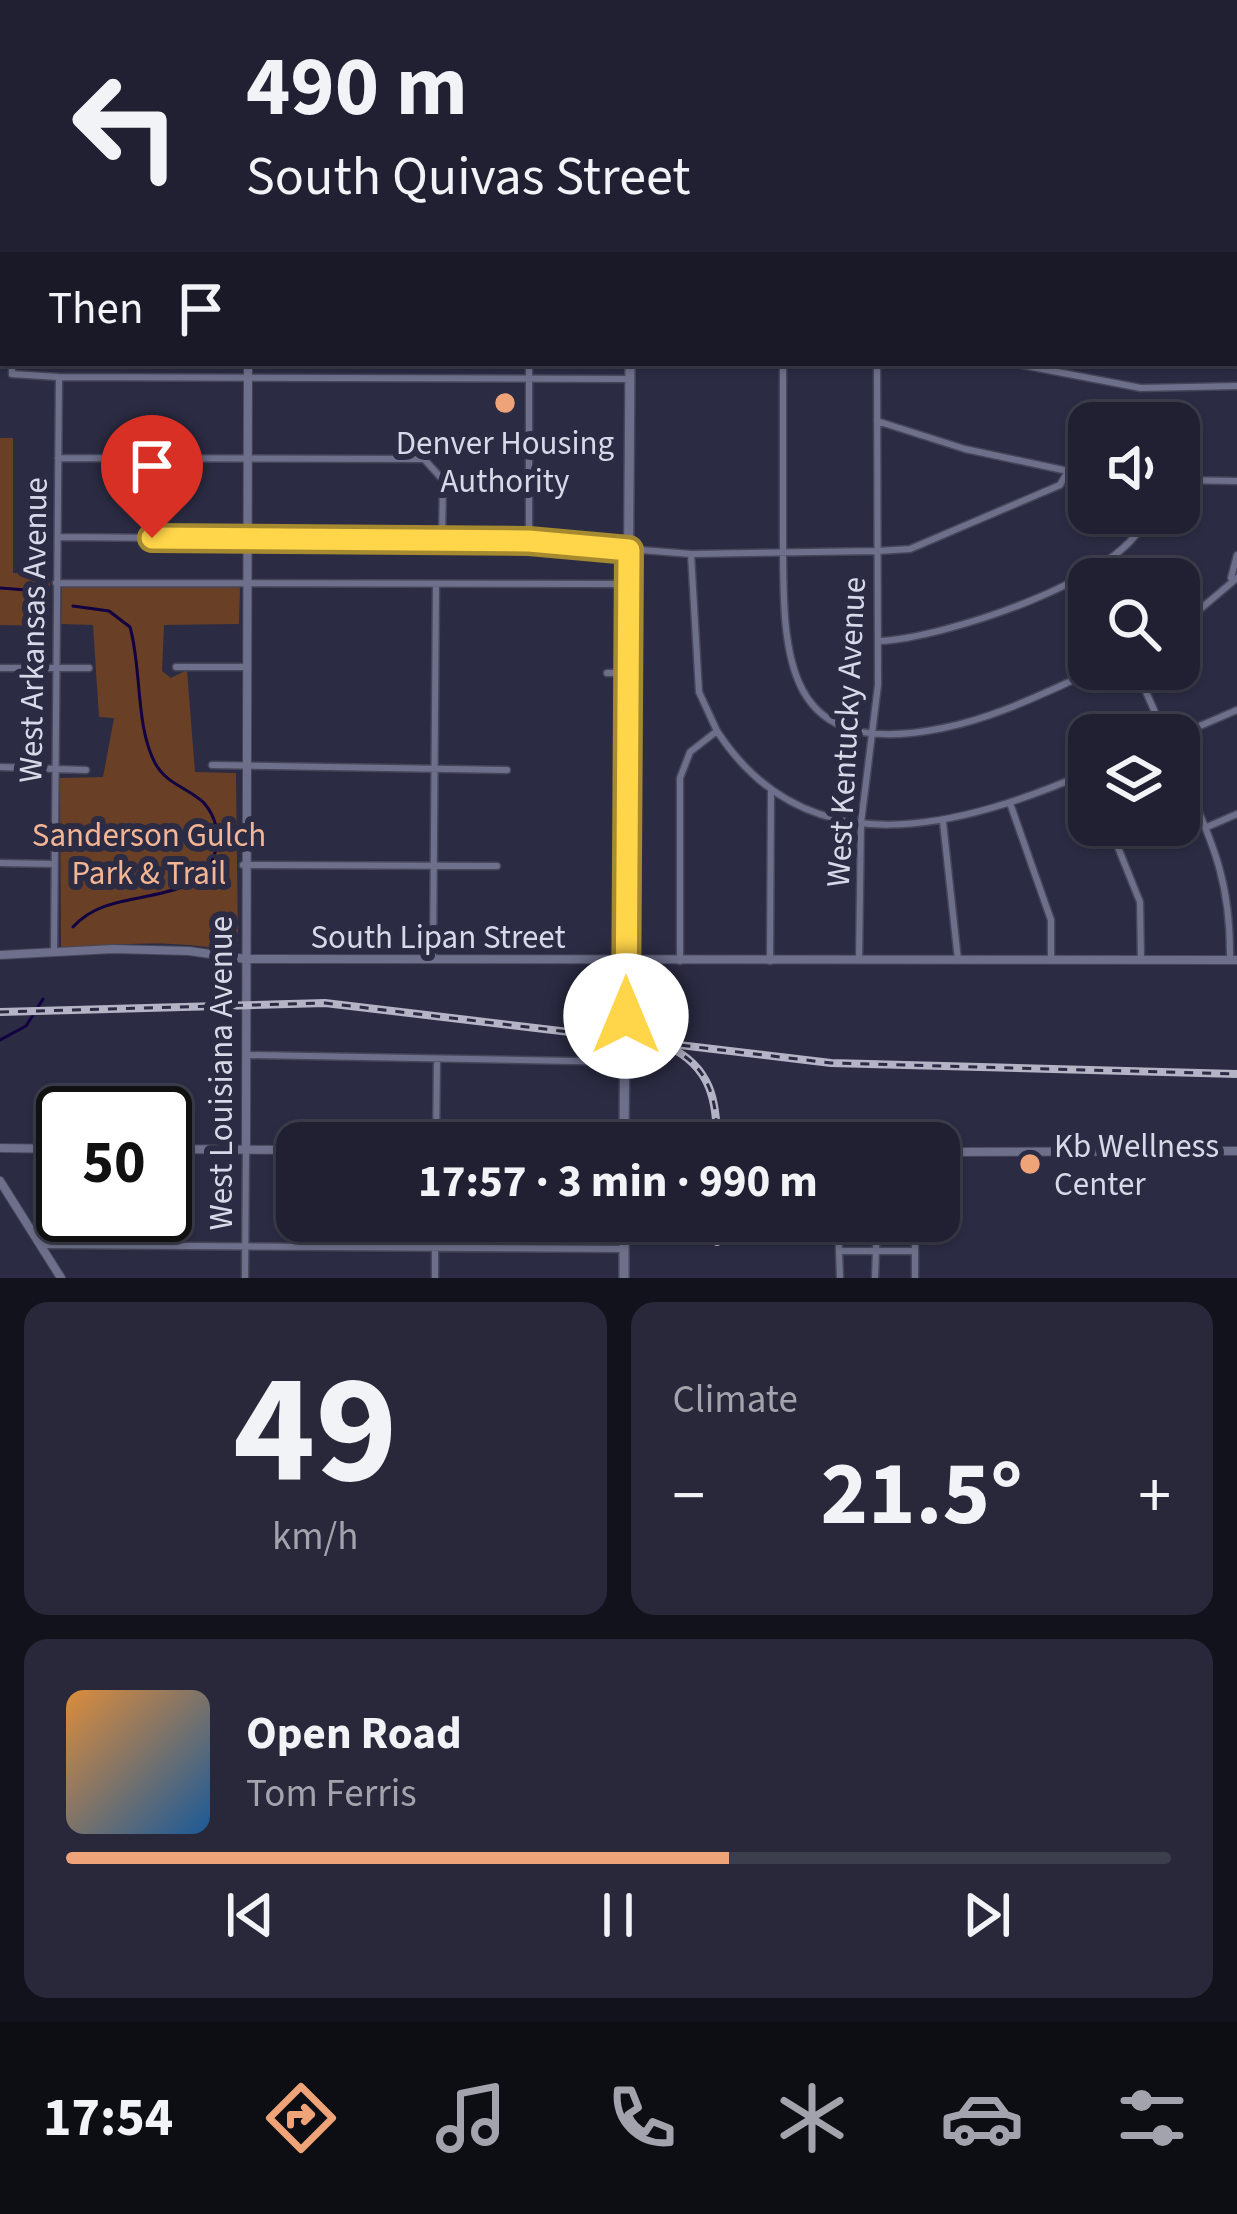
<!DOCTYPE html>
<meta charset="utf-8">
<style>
:root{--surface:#202032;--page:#28283a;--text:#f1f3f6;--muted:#a2a3ac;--line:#3d3e4d;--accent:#efa378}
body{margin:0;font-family:"Source Sans 3",sans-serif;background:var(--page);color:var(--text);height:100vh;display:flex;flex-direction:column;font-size:45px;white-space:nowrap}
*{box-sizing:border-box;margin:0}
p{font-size:39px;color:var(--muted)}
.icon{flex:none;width:66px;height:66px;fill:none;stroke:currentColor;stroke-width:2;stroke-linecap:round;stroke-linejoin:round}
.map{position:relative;height:1278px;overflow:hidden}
.details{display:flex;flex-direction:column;gap:24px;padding:24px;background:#12121c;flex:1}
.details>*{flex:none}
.top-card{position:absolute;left:0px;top:0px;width:1239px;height:366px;box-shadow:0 3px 9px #0004,0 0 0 3px var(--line);background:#202032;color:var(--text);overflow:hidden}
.fabs{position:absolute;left:1068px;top:402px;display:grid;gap:24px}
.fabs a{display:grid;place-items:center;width:132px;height:132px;border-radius:24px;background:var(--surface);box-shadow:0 3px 9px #0004,0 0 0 3px var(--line);font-size:60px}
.speed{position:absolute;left:36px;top:1086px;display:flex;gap:24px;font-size:60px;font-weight:700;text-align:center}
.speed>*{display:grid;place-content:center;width:156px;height:156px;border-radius:50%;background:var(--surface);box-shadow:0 3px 9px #0004,0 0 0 3px var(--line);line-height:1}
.speed .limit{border:6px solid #111;border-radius:18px;background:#fff;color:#111}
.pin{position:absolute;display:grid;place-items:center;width:102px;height:102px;color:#fff;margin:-123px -51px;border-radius:50% 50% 50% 0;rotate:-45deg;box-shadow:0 0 12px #0007}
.pin .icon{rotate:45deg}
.me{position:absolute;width:132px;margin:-66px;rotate:0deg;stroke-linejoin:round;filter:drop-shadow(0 0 9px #0008)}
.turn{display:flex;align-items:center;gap:42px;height:252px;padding:0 48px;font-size:54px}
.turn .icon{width:156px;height:156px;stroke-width:2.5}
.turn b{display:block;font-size:84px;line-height:102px}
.then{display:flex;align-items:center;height:114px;padding:0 48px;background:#0003;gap:24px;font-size:45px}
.big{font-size:90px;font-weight:700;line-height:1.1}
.details .card{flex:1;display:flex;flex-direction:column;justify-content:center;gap:18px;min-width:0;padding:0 42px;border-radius:24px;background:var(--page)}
.details .dial{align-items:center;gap:0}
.dial b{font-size:156px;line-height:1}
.song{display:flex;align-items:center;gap:36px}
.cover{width:144px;height:144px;border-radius:18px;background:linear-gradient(135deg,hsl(30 70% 55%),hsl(210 70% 35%))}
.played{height:12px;border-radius:6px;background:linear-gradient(90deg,var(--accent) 60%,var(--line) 60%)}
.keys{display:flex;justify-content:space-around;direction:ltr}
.heat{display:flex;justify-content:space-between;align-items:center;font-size:66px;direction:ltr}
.details .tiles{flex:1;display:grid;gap:24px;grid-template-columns:1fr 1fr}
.card:last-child{grid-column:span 2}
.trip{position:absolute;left:276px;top:1122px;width:684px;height:120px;border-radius:24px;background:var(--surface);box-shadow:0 3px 9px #0004,0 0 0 3px var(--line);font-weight:700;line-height:120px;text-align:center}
.dock{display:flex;height:192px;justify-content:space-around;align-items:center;background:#0d0d14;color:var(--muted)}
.dock .icon{width:84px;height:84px}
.dock .selected{color:var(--accent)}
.dock b{font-size:54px;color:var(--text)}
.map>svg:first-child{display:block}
.park{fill:#693f26}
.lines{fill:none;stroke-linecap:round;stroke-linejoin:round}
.stream{stroke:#120042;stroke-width:3}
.minor-casing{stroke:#46465b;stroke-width:9}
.tertiary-casing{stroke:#46465b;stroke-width:10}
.secondary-casing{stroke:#46465b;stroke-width:12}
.minor{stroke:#6e708b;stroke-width:6}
.tertiary{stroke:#6e708b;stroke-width:8}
.secondary{stroke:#6e708b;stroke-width:9}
.rail-casing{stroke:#b4b4c6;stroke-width:8}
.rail{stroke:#2b2b43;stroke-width:3;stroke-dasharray:9;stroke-linecap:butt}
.route-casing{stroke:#a68a30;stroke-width:30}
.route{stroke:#ffd54a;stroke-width:21}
.poi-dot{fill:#efa378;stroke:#2b2b43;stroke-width:4.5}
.labels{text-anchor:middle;stroke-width:12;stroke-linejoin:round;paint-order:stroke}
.poi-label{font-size:33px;fill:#d7d8e8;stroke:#2b2b43}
.street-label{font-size:33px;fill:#d7d8e8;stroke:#2b2b43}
.park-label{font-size:33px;fill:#f3b594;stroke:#2b2b43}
</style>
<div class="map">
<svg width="1237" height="1278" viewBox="0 0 1237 1278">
<rect width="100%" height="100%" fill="#2b2b43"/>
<path class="park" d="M0,438h13v135l37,2 -1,51 -49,-1z
M240,586l-1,38 -75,1 -2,46 9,7 16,-8 8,102 41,1 2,172 -7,6c-57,-12 -112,-7 -170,-3l-1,-170 43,-1 11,-59 -15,-1 -6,-92 -32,-1 1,-37z"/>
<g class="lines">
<path class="stream" d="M0,588l40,3
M73,606l36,5 21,16c12,42 5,97 25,136 12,22 34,25 49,40 25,29 13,69 -20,83 -37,16 -82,9 -111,41
M0,1040l26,-14 17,-27"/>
<g class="minor-casing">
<path id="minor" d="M549,0v3
M1125,0l20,3
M14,3v-3
M426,3l8,-3
M833,3l3,-3
M1066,3l1,-3
M1236,4h1
M1236,98h1
M1236,289h1
M12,363v11l47,3 571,2
M529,363v178
M783,363c0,58 0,117 0,175 0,121 0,223 160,190 55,-11 105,-37 155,-59
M1011,363l130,25 96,-2
M877,421l88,28 103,22
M58,458l366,1 19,21 -1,61
M1179,480l58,1
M58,537l471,4 162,13 187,-3 32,-2 150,-64 8,-14 21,3
M1231,578l6,-23
M56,583l572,1
M1179,627l58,-49
M879,641c61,-2 254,-63 268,-128
M176,667h69
M0,668h89
M1136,669l29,66
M607,673h18
M717,731c91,140 244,96 372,41
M1179,735l58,-25
M212,765l295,5
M0,767l86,3
M1179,767c32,73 52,110 51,193
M1011,806l40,114v40
M943,822l15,138
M1109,825l31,77 1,58
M1207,827l30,-13
M0,863l54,1
M243,865l254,1
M54,952l5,-575
M433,959l3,-374
M859,960l2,-137 17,-138 -1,-322
M680,961v-183l10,-26 27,-21 -18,-39 -8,-138
M770,961l1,-169
M249,1055l376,7
M436,1143l1,-84
M838,1221l2,57
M44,1245l580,4
M839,1251h76
M245,1278l1,-128
M435,1278v-57
M875,1278l2,-57
M915,1278v-57"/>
</g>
<g class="tertiary-casing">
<path id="tertiary" d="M249,0v3
M0,132h3
M1236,194h1
M0,955l113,-6 76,2 56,8 992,1
M0,1148l63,1
M165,1149l132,1
M246,1149l2,-786
M939,1152l298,-1
M0,1181l61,97"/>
</g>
<g class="secondary-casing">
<path id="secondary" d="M632,3v-3
M624,1143l6,-780
M624,1278v-57"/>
</g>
<use href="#minor" class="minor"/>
<use href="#tertiary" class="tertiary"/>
<use href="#secondary" class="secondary"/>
<g class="rail-casing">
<path id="rail" d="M0,1012l325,-9 506,60 406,11
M669,1047c42,20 48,54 48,96
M717,1221v21"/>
</g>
<use href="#rail" class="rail"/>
</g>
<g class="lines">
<g class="route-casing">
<path id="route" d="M152,538l377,3 100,9 -3,466"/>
</g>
<use href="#route" class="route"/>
</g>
<g class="poi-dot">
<circle cx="505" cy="403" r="12"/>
<circle cx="1030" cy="1164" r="12"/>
</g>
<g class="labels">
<g class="poi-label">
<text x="505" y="454">Denver Housing<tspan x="505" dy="38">Authority</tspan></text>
<text x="1054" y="1157" text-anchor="start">Kb Wellness<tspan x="1054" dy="38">Center</tspan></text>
</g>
<g class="street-label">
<text transform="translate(32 630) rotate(-89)" y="12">West Arkansas Avenue</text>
<text transform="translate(845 732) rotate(-87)" y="12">West Kentucky Avenue</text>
<text x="438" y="948">South Lipan Street</text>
<text transform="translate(220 1073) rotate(-90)" y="12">West Louisiana Avenue</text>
</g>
<g class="park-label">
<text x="149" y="846">Sanderson Gulch<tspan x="149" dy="38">Park &amp; Trail</tspan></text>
</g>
</g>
</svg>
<div class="fabs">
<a><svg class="icon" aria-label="sound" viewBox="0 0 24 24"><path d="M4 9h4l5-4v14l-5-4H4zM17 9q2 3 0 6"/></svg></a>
<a><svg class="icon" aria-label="search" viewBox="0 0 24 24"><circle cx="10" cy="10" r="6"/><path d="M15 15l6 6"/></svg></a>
<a><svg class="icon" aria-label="layers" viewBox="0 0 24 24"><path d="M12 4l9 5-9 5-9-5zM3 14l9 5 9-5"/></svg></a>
</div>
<div class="speed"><div class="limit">50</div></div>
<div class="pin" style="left:152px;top:538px;background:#d93025"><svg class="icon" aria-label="arrive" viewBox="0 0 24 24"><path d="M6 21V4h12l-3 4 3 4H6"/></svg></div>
<svg class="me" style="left:626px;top:1016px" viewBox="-20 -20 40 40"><circle r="19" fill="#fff"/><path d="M0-13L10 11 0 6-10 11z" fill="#ffd54a"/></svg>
<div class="trip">17:57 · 3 min · 990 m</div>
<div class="top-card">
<div class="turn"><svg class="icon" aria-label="left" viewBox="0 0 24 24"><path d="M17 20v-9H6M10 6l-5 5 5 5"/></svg><div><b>490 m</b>South Quivas Street</div></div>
<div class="then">Then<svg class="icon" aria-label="arrive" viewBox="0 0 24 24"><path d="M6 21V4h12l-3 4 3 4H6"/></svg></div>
</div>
</div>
<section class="details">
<div class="tiles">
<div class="card dial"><b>49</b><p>km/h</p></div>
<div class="card"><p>Climate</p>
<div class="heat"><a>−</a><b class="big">21.5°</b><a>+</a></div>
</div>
<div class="card">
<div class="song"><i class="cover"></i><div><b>Open Road</b><p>Tom Ferris</p></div></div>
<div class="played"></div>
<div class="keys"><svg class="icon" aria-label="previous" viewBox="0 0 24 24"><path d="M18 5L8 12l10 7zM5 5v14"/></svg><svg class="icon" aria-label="pause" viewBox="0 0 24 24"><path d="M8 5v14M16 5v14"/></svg><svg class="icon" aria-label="next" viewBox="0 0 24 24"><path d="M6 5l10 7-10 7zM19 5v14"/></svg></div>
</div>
</div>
</section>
<nav class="dock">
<b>17:54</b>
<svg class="icon selected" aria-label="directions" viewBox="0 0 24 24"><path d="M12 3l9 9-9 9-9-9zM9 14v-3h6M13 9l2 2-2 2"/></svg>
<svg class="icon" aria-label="music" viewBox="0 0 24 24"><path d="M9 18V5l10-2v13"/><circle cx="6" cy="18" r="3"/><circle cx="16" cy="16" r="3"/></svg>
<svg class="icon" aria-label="phone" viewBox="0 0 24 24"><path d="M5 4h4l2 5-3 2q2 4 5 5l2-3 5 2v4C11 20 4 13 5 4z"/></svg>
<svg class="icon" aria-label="climate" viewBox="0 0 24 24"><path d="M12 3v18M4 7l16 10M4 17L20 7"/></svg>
<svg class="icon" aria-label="car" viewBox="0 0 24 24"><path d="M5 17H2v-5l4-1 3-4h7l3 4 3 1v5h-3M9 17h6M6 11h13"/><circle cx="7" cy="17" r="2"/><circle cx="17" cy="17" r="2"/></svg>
<svg class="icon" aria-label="filters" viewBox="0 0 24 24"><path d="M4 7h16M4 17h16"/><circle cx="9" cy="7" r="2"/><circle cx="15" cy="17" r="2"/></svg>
</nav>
